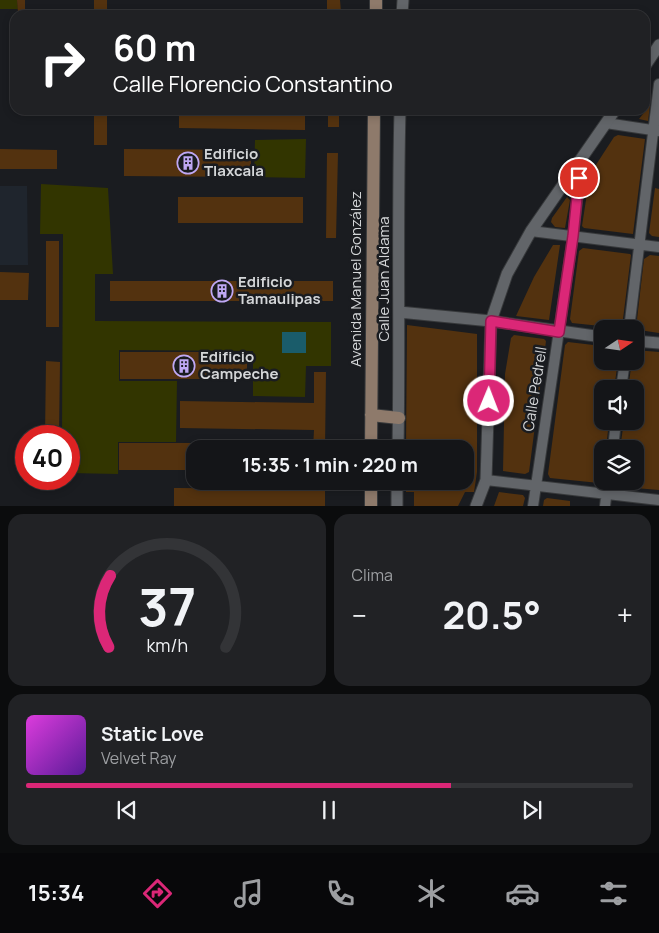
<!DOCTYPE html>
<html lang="es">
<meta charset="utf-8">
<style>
:root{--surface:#141518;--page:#212225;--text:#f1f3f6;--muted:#9d9fa2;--line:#333437;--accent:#db2777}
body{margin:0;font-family:Manrope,sans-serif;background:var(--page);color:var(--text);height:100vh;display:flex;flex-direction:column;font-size:19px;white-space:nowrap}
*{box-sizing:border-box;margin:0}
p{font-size:16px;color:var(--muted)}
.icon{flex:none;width:28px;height:28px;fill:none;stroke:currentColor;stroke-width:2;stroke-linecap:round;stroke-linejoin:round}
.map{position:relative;height:506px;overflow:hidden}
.drawer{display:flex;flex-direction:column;gap:8px;padding:8px;background:#0b0c0d;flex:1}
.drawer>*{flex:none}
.guide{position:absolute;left:10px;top:10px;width:640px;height:105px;border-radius:15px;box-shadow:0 2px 8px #0003,0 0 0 1px var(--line);background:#202124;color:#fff;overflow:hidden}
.needle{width:32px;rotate:77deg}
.tools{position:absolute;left:594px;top:320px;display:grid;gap:10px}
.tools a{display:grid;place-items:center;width:50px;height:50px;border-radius:10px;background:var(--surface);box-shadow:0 2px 8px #0003,0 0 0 1px var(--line);font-size:25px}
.speed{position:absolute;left:15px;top:425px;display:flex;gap:10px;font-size:25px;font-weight:700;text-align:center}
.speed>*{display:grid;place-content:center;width:65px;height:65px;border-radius:50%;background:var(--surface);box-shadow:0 2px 8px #0003,0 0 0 1px var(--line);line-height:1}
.speed .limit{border:8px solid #d22;background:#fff;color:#111}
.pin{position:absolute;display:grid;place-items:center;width:42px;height:42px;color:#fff;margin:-21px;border:2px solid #fff;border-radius:50%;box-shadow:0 1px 5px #0007}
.me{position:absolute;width:55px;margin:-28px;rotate:1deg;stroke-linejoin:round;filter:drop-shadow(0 0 4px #0008)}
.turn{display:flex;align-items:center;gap:18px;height:105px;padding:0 20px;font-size:22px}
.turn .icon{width:65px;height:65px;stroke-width:2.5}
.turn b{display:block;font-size:35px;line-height:42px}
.big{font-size:38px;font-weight:700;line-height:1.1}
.drawer .tile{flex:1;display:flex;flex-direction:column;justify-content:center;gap:8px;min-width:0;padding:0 18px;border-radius:15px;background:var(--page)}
.drawer .dial{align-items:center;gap:0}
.dial svg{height:130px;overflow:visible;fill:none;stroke:var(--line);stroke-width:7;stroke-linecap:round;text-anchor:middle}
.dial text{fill:var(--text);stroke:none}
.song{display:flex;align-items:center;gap:15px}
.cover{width:60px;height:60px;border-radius:8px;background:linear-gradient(135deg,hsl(300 70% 55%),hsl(270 70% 35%))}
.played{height:5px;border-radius:2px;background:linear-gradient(90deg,var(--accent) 70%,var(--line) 70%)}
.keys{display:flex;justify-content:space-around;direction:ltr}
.heat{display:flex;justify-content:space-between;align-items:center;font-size:28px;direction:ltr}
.drawer .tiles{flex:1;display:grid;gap:8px;grid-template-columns:1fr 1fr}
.tile:last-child{grid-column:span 2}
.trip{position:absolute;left:186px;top:440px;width:288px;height:50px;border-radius:15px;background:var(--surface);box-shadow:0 2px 8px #0003,0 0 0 1px var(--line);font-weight:700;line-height:50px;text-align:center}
.tab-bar{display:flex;height:80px;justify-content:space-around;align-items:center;background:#08080a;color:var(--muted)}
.tab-bar .icon{width:35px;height:35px}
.tab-bar .on{color:var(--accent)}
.tab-bar b{font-size:22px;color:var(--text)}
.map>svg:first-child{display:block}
.built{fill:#1f252d}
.green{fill:#323500}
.water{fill:#1a5c6a}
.building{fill:#53320f}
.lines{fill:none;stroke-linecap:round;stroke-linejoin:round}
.minor-casing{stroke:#37393b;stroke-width:12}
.tertiary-casing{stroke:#37393b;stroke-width:13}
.secondary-casing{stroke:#37393b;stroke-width:14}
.minor{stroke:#626569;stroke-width:10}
.tertiary{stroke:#626569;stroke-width:11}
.secondary{stroke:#8e7a6b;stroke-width:12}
.route-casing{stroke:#8e194d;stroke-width:12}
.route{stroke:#db2777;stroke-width:9}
.labels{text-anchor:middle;stroke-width:5;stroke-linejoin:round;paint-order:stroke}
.poi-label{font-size:15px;font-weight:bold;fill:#d4d6d8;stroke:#1a1c20;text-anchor:start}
.street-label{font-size:15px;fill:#d4d6d8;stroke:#1a1c20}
</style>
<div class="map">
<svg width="659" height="506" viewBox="0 0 659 506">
<rect width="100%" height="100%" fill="#1a1c20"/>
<path class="built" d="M0,186h27l1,79h-28z"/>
<path class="green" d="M0,0h17l1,9h-18z
M306,139l-1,39 -51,-1 1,-37z
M41,184l67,4 5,86h-18v47l236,1v44h-25l-1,31 -52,-1v-45l-134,-1v31h58l-1,61h-58v32l-49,-1v-37h-7l1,-202h-23z
M294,443l-1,6h-28v-5z"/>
<path class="water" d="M282,332h24v21h-24z"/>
<path class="building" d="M17,0h8v13h-7z
M94,0h13v15h-13z
M327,0h13l1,12h-14z
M650,105l-2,16 -9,-2z
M94,110h13v35h-13z
M179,110h126v20l-126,-2z
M328,110h11v17h-11z
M618,135l27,4 -12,95 -49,-6 -2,-2 8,-52 24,-37z
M0,149l57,1v19h-57z
M124,149l127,1v27l-127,-1z
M327,153h11l-2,85h-10z
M655,188l4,1v48l-7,-1 -3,-3z
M178,197h125v26h-125z
M567,197l3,3 -5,28 -10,-1 -4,-5 1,-4z
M46,241h13v86h-13z
M553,245h7l-11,75 -33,-4 18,-39z
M583,248l47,6 1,1 -9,72 -2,1 -48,-5 -2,-4 9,-68z
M650,255l9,1v77l-20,-3 -3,-2 8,-69z
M0,272l29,1 -1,27h-28z
M110,281h223v20h-223z
M407,325l70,9v138l-3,20h-9l-7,14h-44v-14h-8v-11h59v-32h-59z
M514,335l30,4 2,2 -17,131 -4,2 -22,-3 2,-97 6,-36z
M568,342l34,4v15h16l-4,28h-12v32h7l-3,28h-4v30l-3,4 -49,-5 -2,-4 17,-129z
M635,350l24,2v138l-24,-2v-39h-15l4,-28h11v-32h-7l4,-28h3z
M120,352h127v27h-127z
M46,361l14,1 -1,74h-14z
M314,372h12l-1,77h-12l1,-19 -134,-2v-27l134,2z
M119,443h76v27h-76z
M313,481h12v25h-151v-18l139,1z
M499,492l24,3 2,3 -2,8h-29z
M547,498l23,3v5h-27l1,-6z"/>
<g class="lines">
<g class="minor-casing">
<path id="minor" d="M606,123l53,8
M531,231l128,16
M629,329l30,-245
M621,389l4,-28
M613,449l3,-28
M486,480l173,20
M533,506l40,-270 9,-77
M605,506l3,-25"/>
</g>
<g class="tertiary-casing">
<path id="tertiary" d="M402,15l1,-15
M645,66l14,-21
M399,312l92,9 111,16
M635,341l24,2
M398,449c2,-113 -1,-226 2,-339
M397,506v-25
M476,506l10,-26 5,-159 16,-47 24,-43 84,-121"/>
</g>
<g class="secondary-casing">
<path id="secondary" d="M376,15v-15
M371,415l28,3
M371,449l3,-339
M371,506v-25"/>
</g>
<use href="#minor" class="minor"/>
<use href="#tertiary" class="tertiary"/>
<use href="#secondary" class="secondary"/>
</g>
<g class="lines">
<g class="route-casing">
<path id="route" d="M489,401l2,-80 68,11 14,-96 6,-58"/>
</g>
<use href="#route" class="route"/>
</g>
<defs>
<g id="building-ring" transform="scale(1.125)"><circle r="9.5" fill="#1a1c20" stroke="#bfa8f4" stroke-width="1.5"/><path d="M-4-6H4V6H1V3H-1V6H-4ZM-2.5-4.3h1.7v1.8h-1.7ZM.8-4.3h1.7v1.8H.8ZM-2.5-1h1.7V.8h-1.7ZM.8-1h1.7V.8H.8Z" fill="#bfa8f4"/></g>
</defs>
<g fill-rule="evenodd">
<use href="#building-ring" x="188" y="163"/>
<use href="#building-ring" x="222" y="291"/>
<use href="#building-ring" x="184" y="366"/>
</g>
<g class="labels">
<g class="poi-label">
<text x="204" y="159">Edificio<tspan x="204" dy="17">Tlaxcala</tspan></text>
<text x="238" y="287">Edificio<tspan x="238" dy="17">Tamaulipas</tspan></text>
<text x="200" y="362">Edificio<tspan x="200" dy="17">Campeche</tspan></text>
</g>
<g class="street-label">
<text transform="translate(356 279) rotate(-90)" y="5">Avenida Manuel González</text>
<text transform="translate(384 279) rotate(-90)" y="5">Calle Juan Aldama</text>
<text transform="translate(535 389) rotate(-81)" y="5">Calle Pedrell</text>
</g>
</g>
</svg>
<div class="tools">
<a><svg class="needle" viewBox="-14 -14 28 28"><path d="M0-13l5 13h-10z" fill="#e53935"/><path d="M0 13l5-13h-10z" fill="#9d9fa2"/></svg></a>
<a><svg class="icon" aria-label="sound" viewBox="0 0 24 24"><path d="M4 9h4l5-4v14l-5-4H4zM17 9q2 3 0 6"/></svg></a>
<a><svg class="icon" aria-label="layers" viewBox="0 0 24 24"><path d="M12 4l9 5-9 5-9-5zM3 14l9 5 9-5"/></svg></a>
</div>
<div class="speed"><div class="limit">40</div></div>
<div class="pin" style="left:579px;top:178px;background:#d93025"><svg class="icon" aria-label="arrive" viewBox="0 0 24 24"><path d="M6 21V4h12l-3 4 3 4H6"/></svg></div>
<svg class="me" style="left:489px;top:401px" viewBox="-20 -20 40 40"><circle r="17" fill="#db2777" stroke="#fff" stroke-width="3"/><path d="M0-11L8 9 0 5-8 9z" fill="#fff"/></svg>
<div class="trip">15:35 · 1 min · 220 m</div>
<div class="guide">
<div class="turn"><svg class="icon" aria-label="right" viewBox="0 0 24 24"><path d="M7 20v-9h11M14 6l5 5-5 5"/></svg><div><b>60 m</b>Calle Florencio Constantino</div></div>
</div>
</div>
<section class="drawer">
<div class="tiles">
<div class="tile dial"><svg viewBox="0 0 100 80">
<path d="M14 69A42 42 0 1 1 86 69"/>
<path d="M14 69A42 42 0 0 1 15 25" stroke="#db2777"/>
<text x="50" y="56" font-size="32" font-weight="700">37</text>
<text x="50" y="72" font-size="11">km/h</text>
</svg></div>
<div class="tile"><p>Clima</p>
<div class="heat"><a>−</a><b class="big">20.5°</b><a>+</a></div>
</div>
<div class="tile">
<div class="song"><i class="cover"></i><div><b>Static Love</b><p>Velvet Ray</p></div></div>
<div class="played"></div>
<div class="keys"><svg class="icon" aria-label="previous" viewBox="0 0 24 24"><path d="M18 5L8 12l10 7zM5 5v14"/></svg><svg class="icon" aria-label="pause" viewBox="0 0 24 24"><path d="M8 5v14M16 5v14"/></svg><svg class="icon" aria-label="next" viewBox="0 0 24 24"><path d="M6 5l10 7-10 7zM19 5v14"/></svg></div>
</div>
</div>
</section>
<nav class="tab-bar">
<b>15:34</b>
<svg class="icon on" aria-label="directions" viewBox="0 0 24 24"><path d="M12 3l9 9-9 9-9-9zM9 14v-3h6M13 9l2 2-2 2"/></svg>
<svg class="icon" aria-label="music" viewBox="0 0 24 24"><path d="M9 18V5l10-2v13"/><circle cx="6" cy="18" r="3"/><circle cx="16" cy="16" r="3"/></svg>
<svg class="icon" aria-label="phone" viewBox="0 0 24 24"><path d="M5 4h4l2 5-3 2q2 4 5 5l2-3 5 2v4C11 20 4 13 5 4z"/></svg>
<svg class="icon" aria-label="climate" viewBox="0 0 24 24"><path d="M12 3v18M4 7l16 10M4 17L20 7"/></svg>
<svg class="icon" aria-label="car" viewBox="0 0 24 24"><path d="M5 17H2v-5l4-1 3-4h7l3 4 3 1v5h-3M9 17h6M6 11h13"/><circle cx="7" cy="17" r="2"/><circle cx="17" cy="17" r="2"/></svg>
<svg class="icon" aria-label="filters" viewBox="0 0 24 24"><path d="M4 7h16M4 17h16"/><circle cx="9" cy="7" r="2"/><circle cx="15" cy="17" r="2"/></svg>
</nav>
